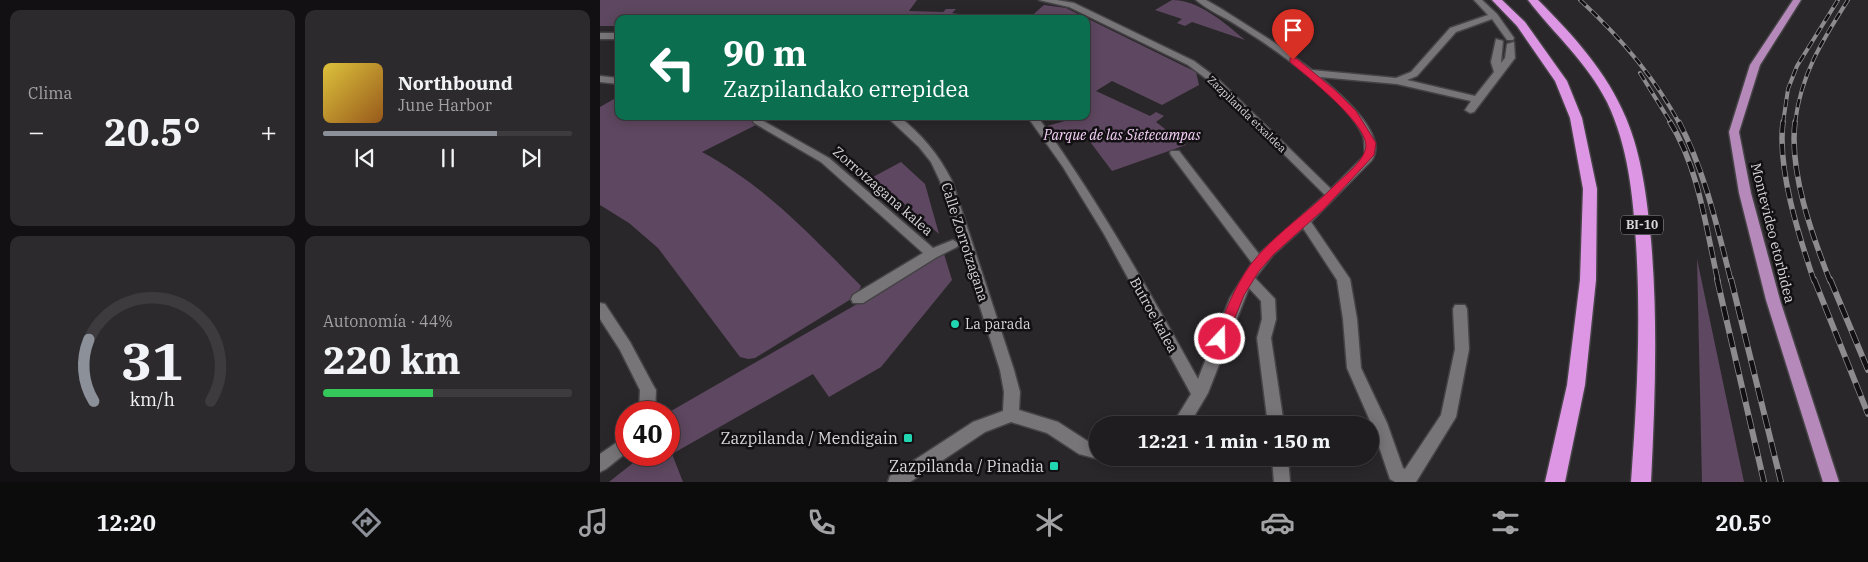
<!DOCTYPE html>
<html lang="es">
<meta charset="utf-8">
<style>
:root{--surface:#201d20;--page:#2d2a2d;--text:#f1f3f6;--muted:#a2a2a5;--line:#3d3b3e;--accent:#8c9099}
body{margin:0;font-family:"IBM Plex Serif",serif;background:var(--page);color:var(--text);height:100vh;display:flex;flex-direction:column;font-size:19px;white-space:nowrap}
*{box-sizing:border-box;margin:0}
p{font-size:16px;color:var(--muted)}
.icon{flex:none;width:28px;height:28px;fill:none;stroke:currentColor;stroke-width:2;stroke-linecap:round;stroke-linejoin:round}
.map{position:relative;flex:1;overflow:hidden}
.panel{display:flex;flex-direction:column;gap:10px;padding:10px;background:#121012;width:600px}
.panel>*{flex:none}
.hud{position:absolute;left:15px;top:15px;width:475px;height:105px;border-radius:10px;box-shadow:0 2px 12px #0003,0 0 0 1px var(--line);background:#0b6e4f;color:#fff;overflow:hidden}
.speed{position:absolute;left:15px;top:401px;display:flex;gap:10px;font-size:25px;font-weight:700;text-align:center}
.speed>*{display:grid;place-content:center;width:65px;height:65px;border-radius:50%;background:var(--surface);box-shadow:0 2px 12px #0003,0 0 0 1px var(--line);line-height:1}
.speed .limit{border:8px solid #d22;background:#fff;color:#111}
.pin{position:absolute;display:grid;place-items:center;width:42px;height:42px;color:#fff;margin:-51px -21px;border-radius:50% 50% 50% 0;rotate:-45deg;box-shadow:0 0 5px #0007}
.pin .icon{rotate:45deg}
.me{position:absolute;width:55px;margin:-28px;rotate:21deg;stroke-linejoin:round;filter:drop-shadow(0 0 4px #0008)}
.turn{display:flex;align-items:center;gap:18px;height:105px;padding:0 25px;font-size:22px}
.turn .icon{width:65px;height:65px;stroke-width:2.5}
.turn b{display:block;font-size:35px;line-height:42px}
.big{font-size:38px;font-weight:700;line-height:1.1}
.panel .tile{flex:1;display:flex;flex-direction:column;justify-content:center;gap:8px;min-width:0;padding:0 18px;border-radius:10px;background:var(--page)}
.panel .dial{align-items:center;gap:0}
.dial svg{height:130px;overflow:visible;fill:none;stroke:var(--line);stroke-width:7;stroke-linecap:round;text-anchor:middle}
.dial text{fill:var(--text);stroke:none}
.song{display:flex;align-items:center;gap:15px}
.cover{width:60px;height:60px;border-radius:8px;background:linear-gradient(135deg,hsl(50 70% 55%),hsl(30 70% 35%))}
.played{height:5px;border-radius:2px;background:linear-gradient(90deg,var(--accent) 70%,var(--line) 70%)}
.keys{display:flex;justify-content:space-around;direction:ltr}
.heat{display:flex;justify-content:space-between;align-items:center;font-size:28px;direction:ltr}
.charge{height:8px;border-radius:4px;background:linear-gradient(90deg,#34c759 44%,var(--line) 0)}
.panel .tiles{flex:1;display:grid;gap:10px;grid-template-columns:repeat(2,1fr)}
.trip{position:absolute;left:489px;top:416px;width:290px;height:50px;border-radius:25px;background:var(--surface);box-shadow:0 2px 12px #0003,0 0 0 1px var(--line);font-weight:700;line-height:50px;text-align:center}
.tabs{display:flex;height:80px;justify-content:space-around;align-items:center;background:#0d0c0d;color:var(--muted)}
.tabs .icon{width:35px;height:35px}
.tabs .active{color:var(--accent)}
.tabs b{font-size:22px;color:var(--text)}
main{display:flex;flex:1;min-height:0}
.map>svg:first-child{display:block}
.green{fill:#5e4760}
.lines{fill:none;stroke-linecap:round;stroke-linejoin:round}
.minor-casing{stroke:#454346;stroke-width:3}
.major-casing{stroke:#454346;stroke-width:3}
.highway-casing{stroke:#454346;stroke-width:3}
.minor{fill:#787578;fill-rule:evenodd}
.major{fill:#b589b9;fill-rule:evenodd}
.highway{fill:#dd96e4;fill-rule:evenodd}
.rail-far2-casing{stroke:#8d8b8d;stroke-width:4}
.rail-far1-casing{stroke:#8d8b8d;stroke-width:5.5}
.rail-casing{stroke:#8d8b8d;stroke-width:6}
.rail-far2{stroke:#121012;stroke-width:2.5;stroke-dasharray:8;stroke-linecap:butt}
.rail-far1{stroke:#121012;stroke-width:4;stroke-dasharray:11;stroke-linecap:butt}
.rail{stroke:#121012;stroke-width:4.5;stroke-dasharray:14;stroke-linecap:butt}
.route{fill:#e11d48;stroke:#92132f}
.poi-dot{fill:#21d5b0;stroke:#121012;stroke-width:2}
.labels{text-anchor:middle;stroke-width:5;stroke-linejoin:round;paint-order:stroke}
.far-street-label{font-size:11px;fill:#d8d6d8;stroke:#121012}
.shield{fill:#121012;stroke:#9d9b9d;stroke-width:1}
.shield-label{font-size:12px;font-weight:bold;fill:#d8d6d8}
.park-label{font-size:14px;font-style:italic;fill:#f8d2fb;stroke:#121012}
.street-label{font-size:14px;fill:#d8d6d8;stroke:#121012}
.poi-label{font-size:14px;fill:#d8d6d8;stroke:#121012;text-anchor:start}
.near-poi-label{font-size:16px;fill:#d8d6d8;stroke:#121012;text-anchor:end}
</style>
<main>
<section class="panel">
<div class="tiles">
<div class="tile"><p>Clima</p>
<div class="heat"><a>−</a><b class="big">20.5°</b><a>+</a></div>
</div>
<div class="tile">
<div class="song"><i class="cover"></i><div><b>Northbound</b><p>June Harbor</p></div></div>
<div class="played"></div>
<div class="keys"><svg class="icon" aria-label="previous" viewBox="0 0 24 24"><path d="M18 5L8 12l10 7zM5 5v14"/></svg><svg class="icon" aria-label="pause" viewBox="0 0 24 24"><path d="M8 5v14M16 5v14"/></svg><svg class="icon" aria-label="next" viewBox="0 0 24 24"><path d="M6 5l10 7-10 7zM19 5v14"/></svg></div>
</div>
<div class="tile dial"><svg viewBox="0 0 100 80">
<path d="M14 69A42 42 0 1 1 86 69"/>
<path d="M14 69A42 42 0 0 1 11 31" stroke="#8c9099"/>
<text x="50" y="56" font-size="32" font-weight="700">31</text>
<text x="50" y="72" font-size="11">km/h</text>
</svg></div>
<div class="tile"><p>Autonomía · 44%</p><b class="big">220 km</b><div class="charge"></div></div>
</div>
</section>
<div class="map">
<svg width="1268" height="482" viewBox="0 0 1268 482">
<rect width="100%" height="100%" fill="#2a272a"/>
<path class="green" d="M0,0h317l-8,11 34,1 3,-3h10l-4,4 36,6h-369v7h-19z
M572,0c27,0 53,23 73,40l-53,-18 -7,4 -8,-3 5,-4 -27,-9z
M444,5l22,3 130,64 3,13 -37,20 -50,-24 -16,10 54,25 6,-4 8,4 -8,6 30,23 -74,26 -30,-40 -24,8 -11,-13 25,-7 -2,-3h16v-97h-58z
M19,96v20h155l-72,36c66,36 106,81 159,134l-5,10 -101,62 -7,1 -8,-2 -82,-109 -29,-25 -29,-18v-98z
M301,162l24,22 14,50 -66,-57z
M344,254l8,26 -71,87 -52,30 -16,-23 -141,80 11,28h-74l34,-27h26v-34l2,-10z
M1097,259l47,223h-42z"/>
<g class="lines">
<g class="minor-casing">
<path id="minor" d="M439,0h18l17,3 120,58 24,18 113,110 34,-34c-1,-6 0,-14 -2,-19 -15,-37 -91,-89 -125,-110 -13,-9 -31,-16 -42,-26h10l14,8 55,35 37,27 84,8 15,-6 39,-44 38,-13 -14,-15h8l15,14 17,24 -1,2h-6l-15,-21 -36,13 -39,44 -10,4 68,16 19,-24 -3,-10 5,-23 7,2 -2,22 4,-5 2,-14 7,-2 1,16 -41,54 -4,1 -5,-3 6,-9 -74,-17 -77,-7c18,15 69,57 52,83l-61,62 39,57 7,40 4,49 26,55 16,45 2,1 36,-54 14,-66 -2,-40 2,-4h10l2,4 2,40 -13,68 -40,65h-21l-5,-3 -19,-56 -24,-55 -4,-49 -6,-39 -34,-52 -30,27 -18,23 20,21 1,20 -5,19 13,87h-16l-11,-87 5,-19 -1,-18 -12,-13 -41,105 -19,32h-17l19,-31 -87,-160 -41,-67 -36,-51h10c61,84 111,173 161,263l32,-81 22,-35 -81,-108 -1,-2 1,-2h8l80,103 66,-59 -113,-112 -24,-18 -119,-58z
M0,33h19v6h-19z
M0,76l19,2v6l-19,-2z
M286,116h12c23,17 41,39 54,65l62,189 6,22 -1,18 39,12 31,20 9,2v14h5l-5,1 -19,-5 -32,-21 -36,-11 -26,10 -75,50h-22l2,-6 83,-54 30,-11 1,-19 -4,-22 -60,-189 -9,-19 -12,-15z
M158,118l71,40 104,90 20,-8 6,4 -2,3 -20,10 -74,46h-10l-2,-4 2,-4 70,-42 -102,-91 -67,-39 -1,-2z
M0,303l5,1 25,38 23,43 3,5 -1,22h-16l1,-22 -20,-40 -20,-31z
M26,436v17l-20,16 -6,3v-18z
M672,458h16l2,24h-16z"/>
</g>
<g class="major-casing">
<path id="major" d="M1193,0h8l-41,65 -21,67 12,61 29,107 59,182h-16l-57,-182 -27,-107 -10,-61 21,-67z"/>
</g>
<g class="highway-casing">
<path id="highway" d="M892,0h10l23,22 42,59 15,37 15,71 -1,91 -11,105 -20,97h-20l22,-97 13,-105 3,-91 -13,-71 -15,-37 -38,-55z
M928,0h10c35,35 69,72 88,118 16,38 21,81 25,122 7,81 4,161 0,242h-20c6,-80 10,-159 5,-239 -3,-48 -8,-97 -29,-141 -21,-41 -52,-67 -79,-102z"/>
</g>
<use href="#minor" class="minor"/>
<use href="#major" class="major"/>
<use href="#highway" class="highway"/>
<g class="rail-far2-casing">
<path id="rail-far2" d="M980,0c39,36 74,76 99,123
M1040,73l31,50
M1183,123l5,-34 9,-23 41,-66
M1195,123c6,-49 27,-82 53,-123"/>
</g>
<g class="rail-far1-casing">
<path id="rail-far1" d="M1070,122c29,46 36,107 48,159
M1079,122c26,50 38,104 52,159
M1183,122c-6,47 16,114 31,159
M1195,122c-6,50 17,113 35,159"/>
</g>
<g class="rail-casing">
<path id="rail" d="M1117,279l47,203
M1131,279l50,203
M1214,279l54,135
M1230,279l38,91"/>
</g>
<use href="#rail-far2" class="rail-far2"/>
<use href="#rail-far1" class="rail-far1"/>
<use href="#rail" class="rail"/>
</g>
<path class="route" d="M690,58h6l40,33 20,20 20,32 -2,12 -50,54 -50,45 -15,17 -15,24 -19,47 -5,2 -6,-5c11,-26 20,-52 37,-75 23,-30 57,-51 83,-78 10,-10 32,-26 32,-41 -1,-23 -58,-68 -76,-83z"/>
<g class="poi-dot">
<circle cx="355" cy="324" r="5"/>
<rect x="303" y="433" width="10" height="10" rx="2.5"/>
<rect x="449" y="461" width="10" height="10" rx="2.5"/>
</g>
<g class="labels">
<g class="far-street-label">
<text transform="translate(647 114) rotate(44)" y="4">Zazpilanda etxaldea</text>
</g>
<rect class="shield" x="1021" y="215.5" width="42" height="19" rx="4"/>
<g class="shield-label">
<text x="1042" y="229">BI-10</text>
</g>
<g class="park-label">
<text x="522" y="140">Parque de las Sietecampas</text>
</g>
<g class="street-label">
<text transform="translate(283 191) rotate(41)" y="5">Zorrotzagana kalea</text>
<text transform="translate(1173 233) rotate(76)" y="5">Montevideo etorbidea</text>
<text transform="translate(365 242) rotate(72)" y="5">Calle Zorrotzagana</text>
<text transform="translate(554 315) rotate(61)" y="5">Butroe kalea</text>
</g>
<g class="poi-label">
<text x="365" y="329">La parada</text>
</g>
<g class="near-poi-label">
<text x="298" y="444">Zazpilanda / Mendigain</text>
<text x="444" y="472">Zazpilanda / Pinadia</text>
</g>
</g>
</svg>
<div class="speed"><div class="limit">40</div></div>
<div class="pin" style="left:693px;top:60px;background:#d93025"><svg class="icon" aria-label="arrive" viewBox="0 0 24 24"><path d="M6 21V4h12l-3 4 3 4H6"/></svg></div>
<svg class="me" style="left:620px;top:339px" viewBox="-20 -20 40 40"><circle r="17" fill="#e11d48" stroke="#fff" stroke-width="3"/><path d="M0-11L8 9 0 5-8 9z" fill="#fff"/></svg>
<div class="trip">12:21 · 1 min · 150 m</div>
<div class="hud">
<div class="turn"><svg class="icon" aria-label="left" viewBox="0 0 24 24"><path d="M17 20v-9H6M10 6l-5 5 5 5"/></svg><div><b>90 m</b>Zazpilandako errepidea</div></div>
</div>
</div>
</main>
<nav class="tabs">
<b>12:20</b>
<svg class="icon active" aria-label="directions" viewBox="0 0 24 24"><path d="M12 3l9 9-9 9-9-9zM9 14v-3h6M13 9l2 2-2 2"/></svg>
<svg class="icon" aria-label="music" viewBox="0 0 24 24"><path d="M9 18V5l10-2v13"/><circle cx="6" cy="18" r="3"/><circle cx="16" cy="16" r="3"/></svg>
<svg class="icon" aria-label="phone" viewBox="0 0 24 24"><path d="M5 4h4l2 5-3 2q2 4 5 5l2-3 5 2v4C11 20 4 13 5 4z"/></svg>
<svg class="icon" aria-label="climate" viewBox="0 0 24 24"><path d="M12 3v18M4 7l16 10M4 17L20 7"/></svg>
<svg class="icon" aria-label="car" viewBox="0 0 24 24"><path d="M5 17H2v-5l4-1 3-4h7l3 4 3 1v5h-3M9 17h6M6 11h13"/><circle cx="7" cy="17" r="2"/><circle cx="17" cy="17" r="2"/></svg>
<svg class="icon" aria-label="filters" viewBox="0 0 24 24"><path d="M4 7h16M4 17h16"/><circle cx="9" cy="7" r="2"/><circle cx="15" cy="17" r="2"/></svg>
<b>20.5°</b>
</nav>
